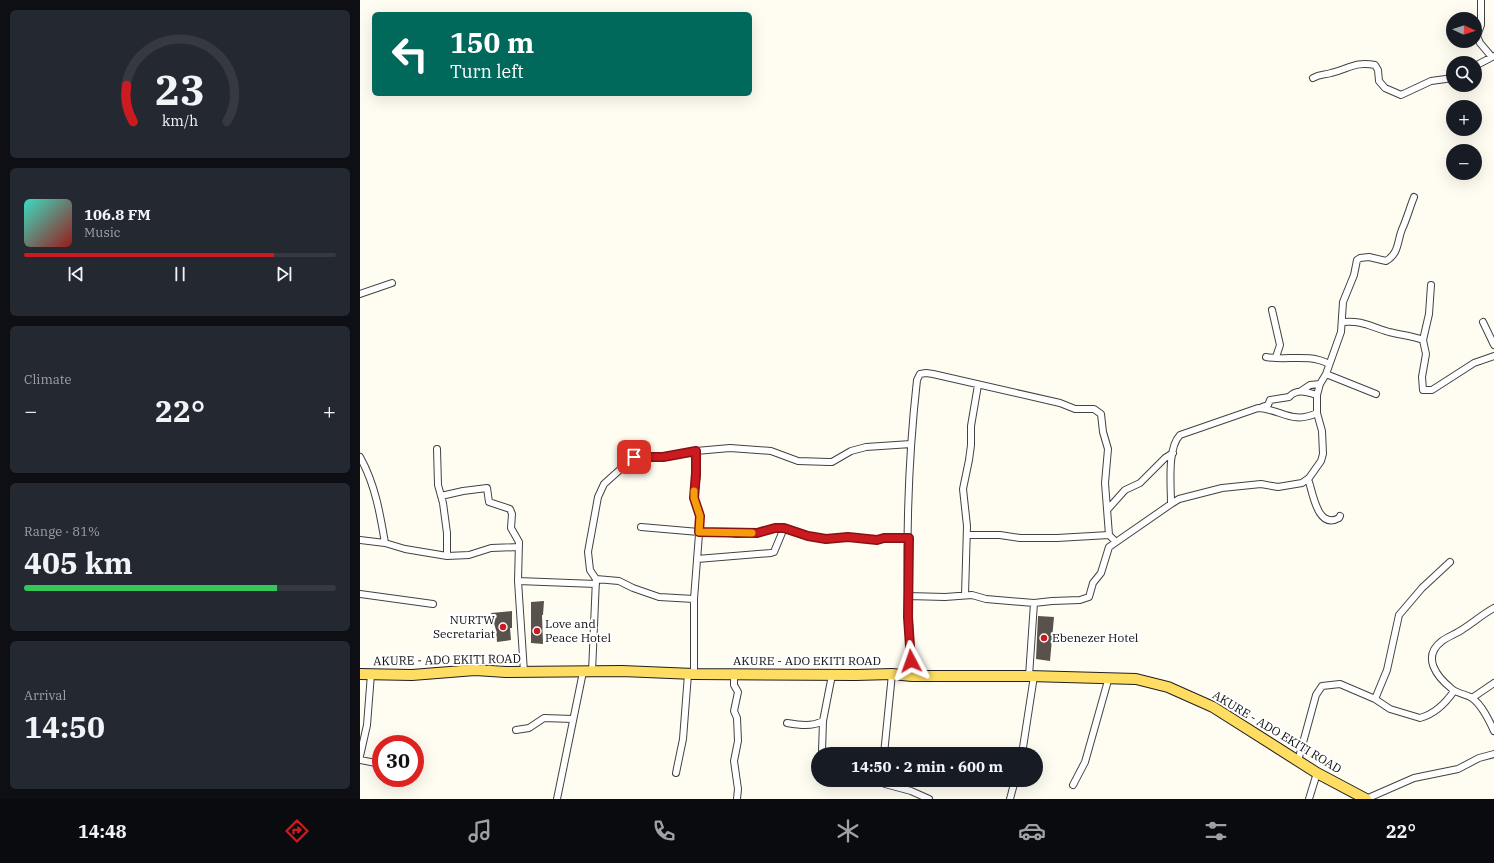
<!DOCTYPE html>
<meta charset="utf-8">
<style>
:root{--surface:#171b24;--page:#242831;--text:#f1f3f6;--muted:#9ea1a6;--line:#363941;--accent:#cc1b20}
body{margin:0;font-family:"IBM Plex Serif",serif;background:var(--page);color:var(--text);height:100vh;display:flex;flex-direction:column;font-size:15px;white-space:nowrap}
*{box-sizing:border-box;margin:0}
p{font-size:13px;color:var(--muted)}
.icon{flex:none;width:22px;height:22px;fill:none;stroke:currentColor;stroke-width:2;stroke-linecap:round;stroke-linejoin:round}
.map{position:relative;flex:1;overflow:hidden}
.side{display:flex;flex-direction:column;gap:10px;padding:10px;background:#0d0f14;width:360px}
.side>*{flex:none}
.hud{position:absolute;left:12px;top:12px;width:380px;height:84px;border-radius:6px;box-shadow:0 4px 16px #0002;background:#00695c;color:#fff;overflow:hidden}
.needle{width:26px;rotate:94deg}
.fabs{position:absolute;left:1086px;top:12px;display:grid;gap:8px}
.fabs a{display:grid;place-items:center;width:36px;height:36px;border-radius:50%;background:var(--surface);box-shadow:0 4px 16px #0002;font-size:20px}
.speed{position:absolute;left:12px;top:735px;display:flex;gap:8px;font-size:20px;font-weight:700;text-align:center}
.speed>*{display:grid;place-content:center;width:52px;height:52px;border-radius:50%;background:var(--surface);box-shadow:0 4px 16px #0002;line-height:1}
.speed .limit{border:6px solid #d22;background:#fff;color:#111}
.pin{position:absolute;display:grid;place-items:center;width:34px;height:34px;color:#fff;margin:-17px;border-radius:8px;box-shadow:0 2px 6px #0006}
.me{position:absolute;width:44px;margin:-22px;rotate:356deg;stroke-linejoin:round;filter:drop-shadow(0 0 3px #0008)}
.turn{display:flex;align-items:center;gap:14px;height:84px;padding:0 12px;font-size:18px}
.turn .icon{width:52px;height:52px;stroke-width:2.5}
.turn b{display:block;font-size:28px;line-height:34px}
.big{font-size:30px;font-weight:800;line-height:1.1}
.side .widget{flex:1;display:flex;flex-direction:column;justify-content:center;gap:6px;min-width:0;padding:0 14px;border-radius:6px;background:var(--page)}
.side .dial{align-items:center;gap:0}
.dial svg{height:104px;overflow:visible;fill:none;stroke:var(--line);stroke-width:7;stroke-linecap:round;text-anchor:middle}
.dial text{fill:var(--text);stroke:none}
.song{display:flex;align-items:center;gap:12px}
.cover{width:48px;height:48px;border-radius:6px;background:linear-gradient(135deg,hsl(170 70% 55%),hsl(0 70% 35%))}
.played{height:4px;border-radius:2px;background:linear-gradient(90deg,var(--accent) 80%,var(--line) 80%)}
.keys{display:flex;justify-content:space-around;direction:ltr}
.heat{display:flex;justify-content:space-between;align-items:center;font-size:22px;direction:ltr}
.charge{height:6px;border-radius:3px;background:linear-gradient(90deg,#34c759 81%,var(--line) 0)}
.trip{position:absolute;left:451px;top:747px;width:232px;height:40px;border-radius:20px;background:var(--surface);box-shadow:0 4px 16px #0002;font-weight:800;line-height:40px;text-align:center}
.menu{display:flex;height:64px;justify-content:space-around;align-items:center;background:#090b0e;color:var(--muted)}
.menu .icon{width:28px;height:28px}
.menu .active{color:var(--accent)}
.menu b{font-size:18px;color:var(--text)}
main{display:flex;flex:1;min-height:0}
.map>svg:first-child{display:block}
.building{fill:#59514b}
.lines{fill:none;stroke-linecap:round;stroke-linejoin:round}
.street-casing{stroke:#424242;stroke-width:8}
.primary-casing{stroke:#202020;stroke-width:12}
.street{stroke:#fff;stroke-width:6}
.primary{stroke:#ffdc62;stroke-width:10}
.route-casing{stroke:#851215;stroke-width:10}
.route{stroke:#cc1b20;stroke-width:7}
.slow{stroke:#f59e0b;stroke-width:7}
.poi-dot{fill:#cc1b20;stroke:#fff;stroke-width:1.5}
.labels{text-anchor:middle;stroke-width:4;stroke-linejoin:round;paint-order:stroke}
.poi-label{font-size:12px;fill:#0f0f0f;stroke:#fff;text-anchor:start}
.street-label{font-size:12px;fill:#0f0f0f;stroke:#fff}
</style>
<main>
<section class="side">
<div class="widget dial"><svg viewBox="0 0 100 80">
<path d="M14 69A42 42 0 1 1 86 69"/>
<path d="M14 69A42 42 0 0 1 9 41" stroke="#cc1b20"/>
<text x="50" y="56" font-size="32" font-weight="700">23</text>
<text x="50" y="72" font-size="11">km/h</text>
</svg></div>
<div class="widget">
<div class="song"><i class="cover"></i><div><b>106.8 FM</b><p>Music</p></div></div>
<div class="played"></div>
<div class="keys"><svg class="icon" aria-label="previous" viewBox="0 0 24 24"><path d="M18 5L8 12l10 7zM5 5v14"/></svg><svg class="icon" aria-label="pause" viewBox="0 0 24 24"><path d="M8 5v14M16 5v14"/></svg><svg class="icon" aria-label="next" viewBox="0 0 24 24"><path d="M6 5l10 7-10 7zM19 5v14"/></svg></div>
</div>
<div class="widget"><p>Climate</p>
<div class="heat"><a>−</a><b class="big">22°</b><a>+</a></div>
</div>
<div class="widget"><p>Range · 81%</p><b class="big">405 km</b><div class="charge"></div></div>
<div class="widget"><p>Arrival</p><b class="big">14:50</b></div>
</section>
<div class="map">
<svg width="1134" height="799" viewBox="0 0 1134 799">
<rect width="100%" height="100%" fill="#fffdf2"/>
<path class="building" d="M184,601l-1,14h-1l1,29 -12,-1v-41z
M152,611v17h-2l1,12 -14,2 -1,-12 -5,-17z
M678,616l16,1 -4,44 -14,-2z"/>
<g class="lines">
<g class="street-casing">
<path id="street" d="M1121,0v25l-4,11 3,7 11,13
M1115,66l19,-10
M953,78c7,-4 11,-3 18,-5 18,-4 24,-12 44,-8l3,5 1,11 6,7 16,7 30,-14 22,-3
M1071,285l-2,29 -6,26 3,14 -4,23 1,13h9l42,-27 20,-7
M0,294l32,-11
M912,310l8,35 -4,12
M983,322c19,-2 28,5 46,10 12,3 23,4 34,8
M1123,322l11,23
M906,357c21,4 42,-4 63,7
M966,374l50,20
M941,391l9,-6 10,-1
M902,407l6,-2 2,-5 19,-3c8,-9 18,-5 28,-2
M77,449l1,36 5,18 4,30v23
M0,457c15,27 20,56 25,86l-25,-3
M947,480l2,2c4,12 9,48 30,36l1,-2
M81,496l22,-5 24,-3 2,14 21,7 2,5 -1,14 8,14 -1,39
M811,504c0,-18 -4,-56 9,-69l78,-27c23,1 34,17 59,5
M748,509l17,-19 15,-7 25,-25 8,-5
M281,527l58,5h26l12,2 20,-1 18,-5h9l24,8 18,3 22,-2 29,3 6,-2h26
M607,535h33l20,3h37l52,-3
M25,543l20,6 42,7 22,-1 22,-7 28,-1
M337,559l74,-6 3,-1 10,-24
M236,579l23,2 14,7 26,9 35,2
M0,594l73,10
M605,595l2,-69 -4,-37 6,-29 2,-15v-19l7,-41
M548,596l37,1 27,-2 14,4 48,4
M1134,608c-11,6 -20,14 -31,21 -7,5 -14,7 -21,12 -21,16 -5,36 10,48 6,5 14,5 20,9 10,7 17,22 22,33
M164,672l-6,-91 78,3
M232,672l4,-93 -6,-9 -2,-18 10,-55 6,-13 30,-27h29l33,-6 34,-3 41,3 27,10 31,1h3l19,-11 15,-4 45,-3
M334,674v-75l6,-78 -2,-11 -4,-12 3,-25 -1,-22
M374,674v11l4,7 -4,19 3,7 1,23 -4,20 4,28 -1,10
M552,676c-7,-98 -6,-198 5,-296l3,-6 6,-1 7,1 127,29 15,6h19l7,5 2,18 5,17 -3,34 4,52 7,7
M669,676l5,-73 18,-2 28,-1 9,-3 4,-14 8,-10 8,-26 62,-43 8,-5 43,-11 39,-4 17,3 24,-4 7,-5 12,-17 2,-7 -1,-23 -5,-18v-18l3,-11 6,-10 15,-42 2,-30 11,-27 3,-15 3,-2 9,-1 17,4c14,-8 11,-22 17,-34 4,-9 7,-20 11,-30
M1112,698l22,-15
M1015,699l12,-29 12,-55 23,-27 28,-26
M427,723c12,2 25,4 36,-2
M156,730l13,-2 15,-10 29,1
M462,751l1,-30 9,-46
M524,754l8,-80
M662,754l12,-78
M0,756l7,-31 4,-51
M0,760l21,4
M938,761l18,-66 6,-9 18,-2 35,15 15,10 30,9c15,-4 25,-14 34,-27
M316,773l7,-34 5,-65
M521,780l1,2 3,2 26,7 18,8
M713,785l12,-23 24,-85
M197,799l26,-127
M650,799l5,-19
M949,799l8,-26
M1006,799l48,-21 44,-9 21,-11 15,-4"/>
</g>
<g class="primary-casing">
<path id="primary" d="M0,674l52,1 63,-5 31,2 116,-1 72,3 162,1 36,-1 20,2h117l107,3 32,8 45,20 104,66 49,26"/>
</g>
<use href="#street" class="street"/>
<use href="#primary" class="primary"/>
</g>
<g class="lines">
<g class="route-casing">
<path id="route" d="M274,457h29l33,-6v22l-2,25 6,18 -1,16 58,1 18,-5h9l24,8 18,3 22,-2 29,3 7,-2h25l-1,79 3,44"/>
</g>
<use href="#route" class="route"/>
<path class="slow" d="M334,491v7l6,18 -1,16 53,1"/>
</g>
<g class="poi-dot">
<circle cx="143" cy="627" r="4"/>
<circle cx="177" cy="631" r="4"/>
<circle cx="684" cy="638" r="4"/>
</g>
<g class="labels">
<g class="poi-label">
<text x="135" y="624" text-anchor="end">NURTW<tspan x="135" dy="14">Secretariat</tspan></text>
<text x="185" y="628">Love and<tspan x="185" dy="14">Peace Hotel</tspan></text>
<text x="692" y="642">Ebenezer Hotel</text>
</g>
<g class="street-label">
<text transform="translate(87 660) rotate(-1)" y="4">AKURE - ADO EKITI ROAD</text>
<text x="447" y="665">AKURE - ADO EKITI ROAD</text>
<text transform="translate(917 732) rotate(31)" y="4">AKURE - ADO EKITI ROAD</text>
</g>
</g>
</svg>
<div class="fabs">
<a><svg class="needle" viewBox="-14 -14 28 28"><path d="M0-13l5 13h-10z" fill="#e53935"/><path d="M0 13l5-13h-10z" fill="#9ea1a6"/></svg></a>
<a><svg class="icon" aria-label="search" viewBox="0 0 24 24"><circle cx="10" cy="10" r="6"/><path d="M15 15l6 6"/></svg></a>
<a>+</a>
<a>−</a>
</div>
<div class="speed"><div class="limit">30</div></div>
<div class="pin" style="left:274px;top:457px;background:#d93025"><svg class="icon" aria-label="arrive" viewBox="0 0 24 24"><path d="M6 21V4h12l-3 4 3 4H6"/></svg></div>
<svg class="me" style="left:551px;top:661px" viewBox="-20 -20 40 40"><path d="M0-17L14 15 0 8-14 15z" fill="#cc1b20" stroke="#fff" stroke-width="4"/></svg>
<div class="trip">14:50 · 2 min · 600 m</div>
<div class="hud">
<div class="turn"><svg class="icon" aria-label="left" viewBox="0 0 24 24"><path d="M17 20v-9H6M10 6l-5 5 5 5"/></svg><div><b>150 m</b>Turn left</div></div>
</div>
</div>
</main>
<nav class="menu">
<b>14:48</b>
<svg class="icon active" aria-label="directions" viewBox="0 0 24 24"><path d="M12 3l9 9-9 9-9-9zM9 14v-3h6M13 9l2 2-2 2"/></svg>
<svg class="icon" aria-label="music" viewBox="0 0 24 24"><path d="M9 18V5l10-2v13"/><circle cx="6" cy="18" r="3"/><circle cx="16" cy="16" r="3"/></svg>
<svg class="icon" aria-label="phone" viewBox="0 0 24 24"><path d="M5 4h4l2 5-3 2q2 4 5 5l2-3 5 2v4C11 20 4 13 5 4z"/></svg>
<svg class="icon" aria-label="climate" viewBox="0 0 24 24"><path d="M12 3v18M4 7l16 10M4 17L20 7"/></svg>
<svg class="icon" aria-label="car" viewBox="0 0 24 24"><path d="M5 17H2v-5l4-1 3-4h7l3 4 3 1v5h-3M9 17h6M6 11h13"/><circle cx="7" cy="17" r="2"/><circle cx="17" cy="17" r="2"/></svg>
<svg class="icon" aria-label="filters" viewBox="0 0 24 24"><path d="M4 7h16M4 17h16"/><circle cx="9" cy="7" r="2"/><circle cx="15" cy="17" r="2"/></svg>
<b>22°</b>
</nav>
